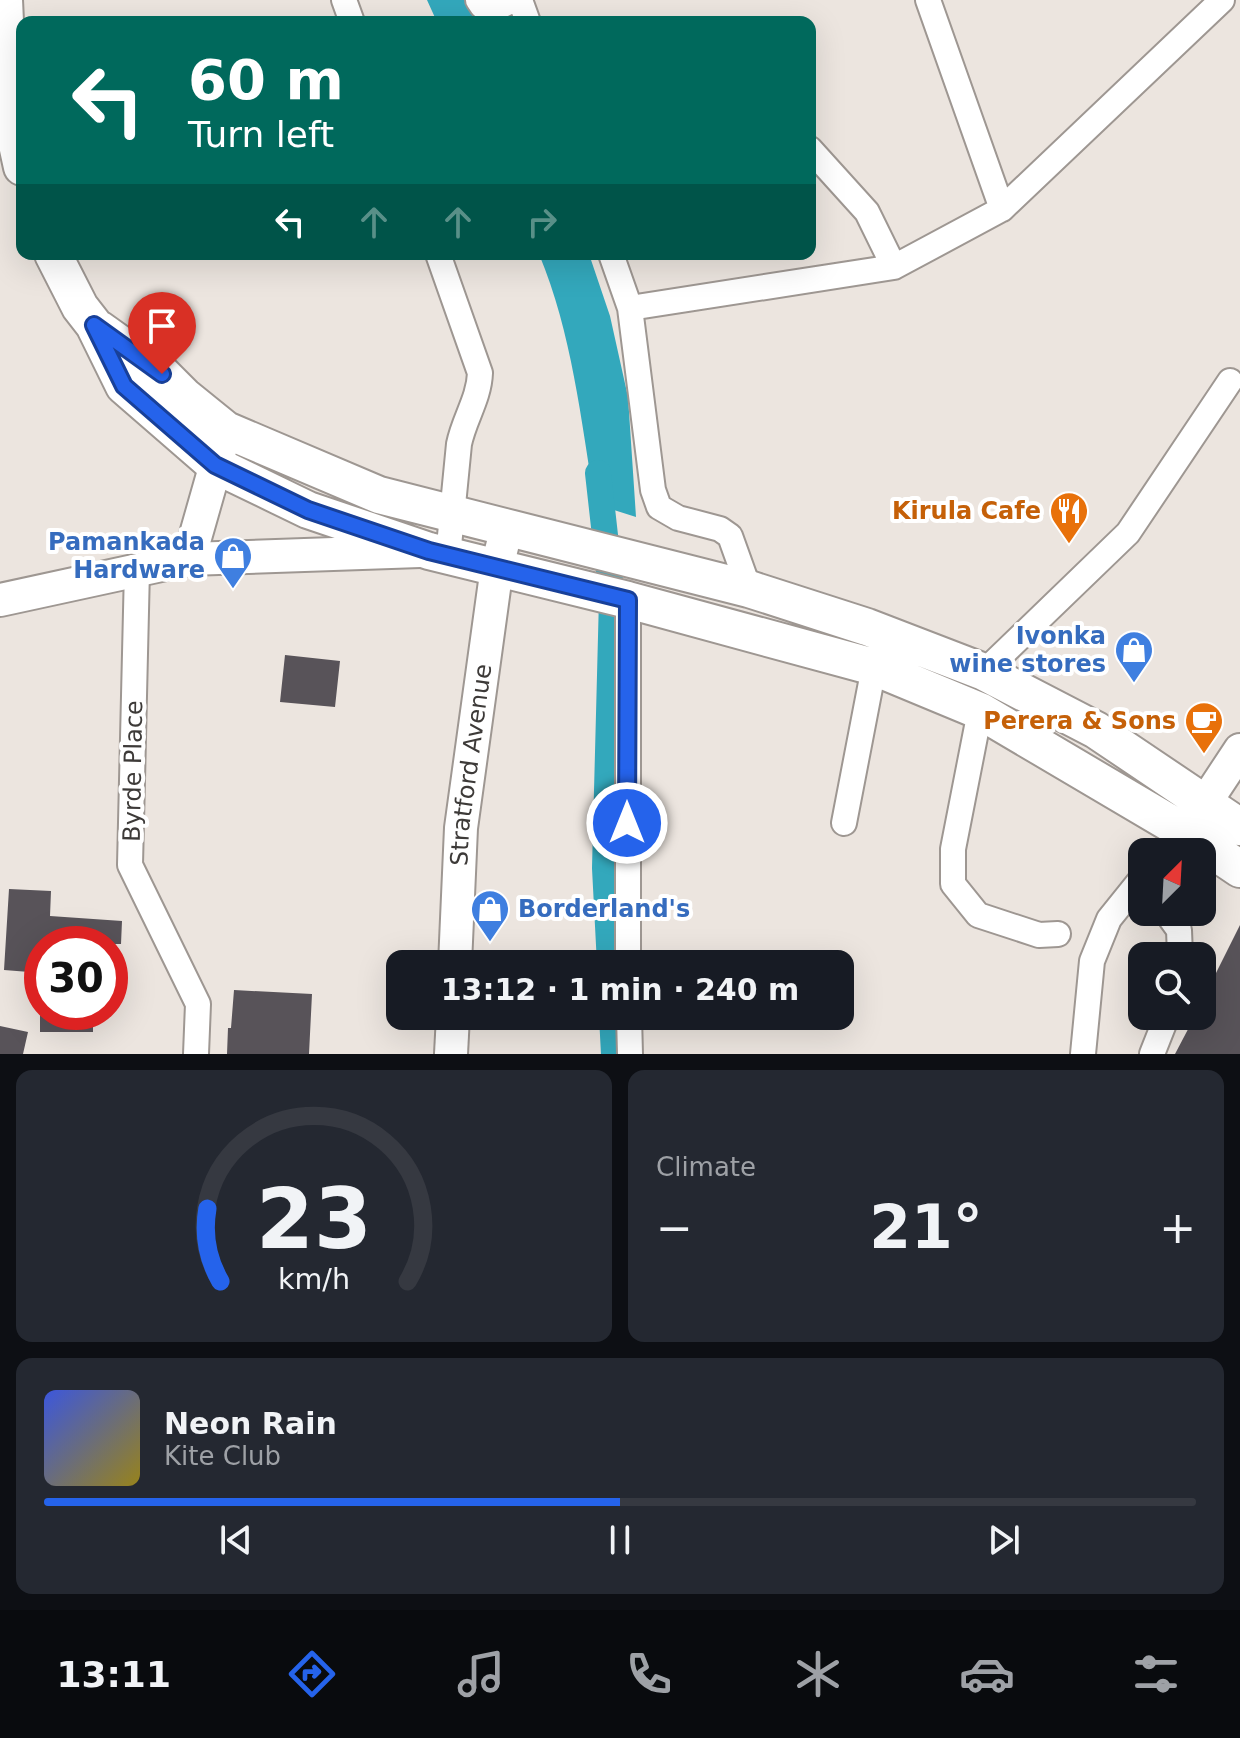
<!DOCTYPE html>
<meta charset="utf-8">
<style>
:root{--surface:#171b24;--page:#242831;--text:#f1f3f6;--muted:#9ea1a6;--line:#363941;--accent:#2563eb}
body{margin:0;font-family:"DejaVu Sans",sans-serif;background:var(--page);color:var(--text);height:100vh;display:flex;flex-direction:column;font-size:30px;white-space:nowrap}
*{box-sizing:border-box;margin:0}
p{font-size:26px;color:var(--muted)}
.icon{flex:none;width:44px;height:44px;fill:none;stroke:currentColor;stroke-width:2;stroke-linecap:round;stroke-linejoin:round}
.map{position:relative;height:1054px;overflow:hidden}
.side{display:flex;flex-direction:column;gap:16px;padding:16px;background:#0d0f14;flex:1}
.side>*{flex:none}
.top-card{position:absolute;left:16px;top:16px;width:800px;height:244px;border-radius:16px;box-shadow:0 8px 32px #0002;background:#00695c;color:#fff;overflow:hidden}
.needle{width:52px;rotate:24deg}
.buttons{position:absolute;left:1128px;top:838px;display:grid;gap:16px}
.buttons a{display:grid;place-items:center;width:88px;height:88px;border-radius:16px;background:var(--surface);box-shadow:0 8px 32px #0002;font-size:40px}
.speed{position:absolute;left:24px;top:926px;display:flex;gap:16px;font-size:40px;font-weight:700;text-align:center}
.speed>*{display:grid;place-content:center;width:104px;height:104px;border-radius:50%;background:var(--surface);box-shadow:0 8px 32px #0002;line-height:1}
.speed .limit{border:12px solid #d22;background:#fff;color:#111}
.pin{position:absolute;display:grid;place-items:center;width:68px;height:68px;color:#fff;margin:-82px -34px;border-radius:50% 50% 50% 0;rotate:-45deg;box-shadow:0 0 8px #0007}
.pin .icon{rotate:45deg}
.me{position:absolute;width:88px;margin:-44px;rotate:0deg;stroke-linejoin:round;filter:drop-shadow(0 0 6px #0008)}
.turn{display:flex;align-items:center;gap:28px;height:168px;padding:0 40px;font-size:36px}
.turn .icon{width:104px;height:104px;stroke-width:2.5}
.turn b{display:block;font-size:56px;line-height:68px}
.lanes{display:flex;align-items:center;height:76px;padding:0 40px;background:#0003;justify-content:center;gap:40px;direction:ltr}
.lanes .off{opacity:.35}
.big{font-size:60px;font-weight:600;line-height:1.1}
.side .tile{flex:1;display:flex;flex-direction:column;justify-content:center;gap:12px;min-width:0;padding:0 28px;border-radius:16px;background:var(--page)}
.side .dial{align-items:center;gap:0}
.dial svg{height:208px;overflow:visible;fill:none;stroke:var(--line);stroke-width:7;stroke-linecap:round;text-anchor:middle}
.dial text{fill:var(--text);stroke:none}
.song{display:flex;align-items:center;gap:24px}
.cover{width:96px;height:96px;border-radius:12px;background:linear-gradient(135deg,hsl(230 70% 55%),hsl(50 70% 35%))}
.played{height:8px;border-radius:4px;background:linear-gradient(90deg,var(--accent) 50%,var(--line) 50%)}
.keys{display:flex;justify-content:space-around;direction:ltr}
.heat{display:flex;justify-content:space-between;align-items:center;font-size:44px;direction:ltr}
.side .tiles{flex:1;display:grid;gap:16px;grid-template-columns:1fr 1fr}
.tile:last-child{grid-column:span 2}
.trip{position:absolute;left:386px;top:950px;width:468px;height:80px;border-radius:16px;background:var(--surface);box-shadow:0 8px 32px #0002;font-weight:600;line-height:80px;text-align:center}
.dock{display:flex;height:128px;justify-content:space-around;align-items:center;background:#090b0e;color:var(--muted)}
.dock .icon{width:56px;height:56px}
.dock .selected{color:var(--accent)}
.dock b{font-size:36px;color:var(--text)}
.map>svg:first-child{display:block}
.water{fill:#33a8bc}
.lines{fill:none;stroke-linecap:round;stroke-linejoin:round}
.canal{stroke:#33a8bc;stroke-width:26}
.building{fill:#585359}
.minor-casing{stroke:#9e9792;stroke-width:28}
.major-casing{stroke:#9e9792;stroke-width:36}
.highway-casing{stroke:#9e9792;stroke-width:40}
.minor{stroke:#fff;stroke-width:24}
.major{stroke:#fff;stroke-width:32}
.highway{stroke:#fff;stroke-width:36}
.route-casing{stroke:#184099;stroke-width:20}
.route{stroke:#2563eb;stroke-width:14}
.labels{text-anchor:middle;stroke-width:8;stroke-linejoin:round;paint-order:stroke}
.food-label{font-size:24px;font-weight:bold;fill:#c56008;stroke:#fff;text-anchor:end}
.shop-label{font-size:24px;font-weight:bold;fill:#366cbe;stroke:#fff;text-anchor:end}
.street-label{font-size:24px;fill:#3d3a38;stroke:#fff}
</style>
<div class="map">
<svg width="1240" height="1054" viewBox="0 0 1240 1054">
<rect width="100%" height="100%" fill="#ece5df"/>
<path class="water" d="M427,0h47l11,22h-48z
M539,254h50l21,62 18,81 8,120 -41,-13c-14,-84 -23,-171 -56,-250z"/>
<g class="lines">
<path class="canal" d="M598,473l14,125 -7,270 5,96
M612,1016l2,38"/>
</g>
<path class="building" d="M285,655l55,6 -5,46 -55,-5z
M9,889l42,2 -1,25 72,5 -1,23h-79v29l-38,-3z
M1240,925v129h-65l20,-38h7v-15z
M234,990l78,4 -3,60h-82l1,-26h3z
M40,1012h53v20h-53z
M0,1026l28,6 -5,22h-23z"/>
<g class="lines">
<g class="minor-casing">
<path id="minor" d="M344,0l8,22
M478,0l4,6 13,3 18,-9
M520,0l8,22
M1002,209l220,-209
M438,254l42,119c-1,26 -16,46 -21,71l-11,112
M611,254l19,54 23,182 6,17 19,11 42,11 10,7 19,53
M894,267l108,-58 -74,-209
M630,308l264,-41 -27,-55 -57,-63
M137,569l-7,296 68,139 -2,50
M984,672l144,-139 102,-152
M980,711l-27,138v35l25,31 61,20 19,-1
M844,823l30,-156
M1167,852l26,-32
M1166,912l13,18 1,26
M628,964v-364
M629,1016l1,38
M1083,1054l9,-93 17,-42 33,-41
M1152,1054l15,-38"/>
</g>
<g class="major-casing">
<g id="major">
<path d="M189,559l33,-116"/>
<path d="M0,600l189,-41 231,-8"/>
<path d="M1205,803l35,-53"/>
<path id="s1" d="M455,964l6,-136 36,-261 10,-40"/>
<path d="M451,1054l2,-38"/>
</g>
</g>
<g class="highway-casing">
<path id="highway" d="M4,0l5,108 13,59
M53,254l27,53 14,18 30,61 91,79 93,45 121,41 199,49 246,67 106,44 205,121 55,37
M99,329l63,45 22,22 42,34 153,65 370,94 118,38 117,45 112,58 144,97"/>
</g>
<use href="#minor" class="minor"/>
<use href="#major" class="major"/>
<use href="#highway" class="highway"/>
</g>
<g class="lines">
<g class="route-casing">
<path id="route" d="M162,374l-68,-49 30,61 91,79 93,45 121,41 199,49 -1,223"/>
</g>
<use href="#route" class="route"/>
</g>
<defs>
<g id="restaurant-pin" transform="scale(2)"><path d="M0 17L-7.5 6A9.5 9.5 0 1 1 7.5 6Z" fill="#e8710a" stroke="#fff"/><path d="M-5-6h1v4h1v-4h1v4h1v-4h1v5L-1.5 .5V6h-2V.5L-5-1ZM5-6V6H3V1.5H1.5Q1.5-4 5-6Z" fill="#fff"/></g>
<g id="shop-pin" transform="scale(2)"><path d="M0 17L-7.5 6A9.5 9.5 0 1 1 7.5 6Z" fill="#3f7fe0" stroke="#fff"/><path d="M-5-2.5h2.3a2.7 3.5 0 0 1 5.4 0H5L5.5 6h-11ZM-1.5-2.5h3a1.5 2.3 0 0 0-3 0Z" fill="#fff"/></g>
<g id="cafe-pin" transform="scale(2)"><path d="M0 17L-7.5 6A9.5 9.5 0 1 1 7.5 6Z" fill="#e8710a" stroke="#fff"/><path d="M-5.5-4.5H6V0H3Q3 3.5 0 3.5H-2.5Q-5.5 3.5-5.5 0ZM3-3.2v2h1.7v-2ZM-6 4.5H4V6H-6Z" fill="#fff"/></g>
</defs>
<g fill-rule="evenodd">
<use href="#restaurant-pin" x="1069" y="511"/>
<use href="#shop-pin" x="233" y="556"/>
<use href="#shop-pin" x="1134" y="650"/>
<use href="#cafe-pin" x="1204" y="721"/>
<use href="#shop-pin" x="490" y="909"/>
</g>
<g class="labels">
<g class="food-label">
<text x="1041" y="519">Kirula Cafe</text>
<text x="1176" y="729">Perera &amp; Sons</text>
</g>
<g class="shop-label">
<text x="205" y="550">Pamankada<tspan x="205" dy="28">Hardware</tspan></text>
<text x="1106" y="644">Ivonka<tspan x="1106" dy="28">wine stores</tspan></text>
<text x="518" y="917" text-anchor="start">Borderland's</text>
</g>
<g class="street-label">
<text dy="8" stroke="none"><textPath href="#s1" startOffset="200">Stratford Avenue</textPath></text>
<text transform="translate(133 771) rotate(-89)" y="8">Byrde Place</text>
</g>
</g>
</svg>
<div class="buttons">
<a><svg class="needle" viewBox="-14 -14 28 28"><path d="M0-13l5 13h-10z" fill="#e53935"/><path d="M0 13l5-13h-10z" fill="#9ea1a6"/></svg></a>
<a><svg class="icon" aria-label="search" viewBox="0 0 24 24"><circle cx="10" cy="10" r="6"/><path d="M15 15l6 6"/></svg></a>
</div>
<div class="speed"><div class="limit">30</div></div>
<div class="pin" style="left:162px;top:374px;background:#d93025"><svg class="icon" aria-label="arrive" viewBox="0 0 24 24"><path d="M6 21V4h12l-3 4 3 4H6"/></svg></div>
<svg class="me" style="left:627px;top:823px" viewBox="-20 -20 40 40"><circle r="17" fill="#2563eb" stroke="#fff" stroke-width="3"/><path d="M0-11L8 9 0 5-8 9z" fill="#fff"/></svg>
<div class="trip">13:12 · 1 min · 240 m</div>
<div class="top-card">
<div class="turn"><svg class="icon" aria-label="left" viewBox="0 0 24 24"><path d="M17 20v-9H6M10 6l-5 5 5 5"/></svg><div><b>60 m</b>Turn left</div></div>
<div class="lanes"><svg class="icon" aria-label="left" viewBox="0 0 24 24"><path d="M17 20v-9H6M10 6l-5 5 5 5"/></svg><svg class="icon off" aria-label="ahead" viewBox="0 0 24 24"><path d="M12 20V5M6 11l6-6 6 6"/></svg><svg class="icon off" aria-label="ahead" viewBox="0 0 24 24"><path d="M12 20V5M6 11l6-6 6 6"/></svg><svg class="icon off" aria-label="right" viewBox="0 0 24 24"><path d="M7 20v-9h11M14 6l5 5-5 5"/></svg></div>
</div>
</div>
<section class="side">
<div class="tiles">
<div class="tile dial"><svg viewBox="0 0 100 80">
<path d="M14 69A42 42 0 1 1 86 69"/>
<path d="M14 69A42 42 0 0 1 9 41" stroke="#2563eb"/>
<text x="50" y="56" font-size="32" font-weight="700">23</text>
<text x="50" y="72" font-size="11">km/h</text>
</svg></div>
<div class="tile"><p>Climate</p>
<div class="heat"><a>−</a><b class="big">21°</b><a>+</a></div>
</div>
<div class="tile">
<div class="song"><i class="cover"></i><div><b>Neon Rain</b><p>Kite Club</p></div></div>
<div class="played"></div>
<div class="keys"><svg class="icon" aria-label="previous" viewBox="0 0 24 24"><path d="M18 5L8 12l10 7zM5 5v14"/></svg><svg class="icon" aria-label="pause" viewBox="0 0 24 24"><path d="M8 5v14M16 5v14"/></svg><svg class="icon" aria-label="next" viewBox="0 0 24 24"><path d="M6 5l10 7-10 7zM19 5v14"/></svg></div>
</div>
</div>
</section>
<nav class="dock">
<b>13:11</b>
<svg class="icon selected" aria-label="directions" viewBox="0 0 24 24"><path d="M12 3l9 9-9 9-9-9zM9 14v-3h6M13 9l2 2-2 2"/></svg>
<svg class="icon" aria-label="music" viewBox="0 0 24 24"><path d="M9 18V5l10-2v13"/><circle cx="6" cy="18" r="3"/><circle cx="16" cy="16" r="3"/></svg>
<svg class="icon" aria-label="phone" viewBox="0 0 24 24"><path d="M5 4h4l2 5-3 2q2 4 5 5l2-3 5 2v4C11 20 4 13 5 4z"/></svg>
<svg class="icon" aria-label="climate" viewBox="0 0 24 24"><path d="M12 3v18M4 7l16 10M4 17L20 7"/></svg>
<svg class="icon" aria-label="car" viewBox="0 0 24 24"><path d="M5 17H2v-5l4-1 3-4h7l3 4 3 1v5h-3M9 17h6M6 11h13"/><circle cx="7" cy="17" r="2"/><circle cx="17" cy="17" r="2"/></svg>
<svg class="icon" aria-label="filters" viewBox="0 0 24 24"><path d="M4 7h16M4 17h16"/><circle cx="9" cy="7" r="2"/><circle cx="15" cy="17" r="2"/></svg>
</nav>
